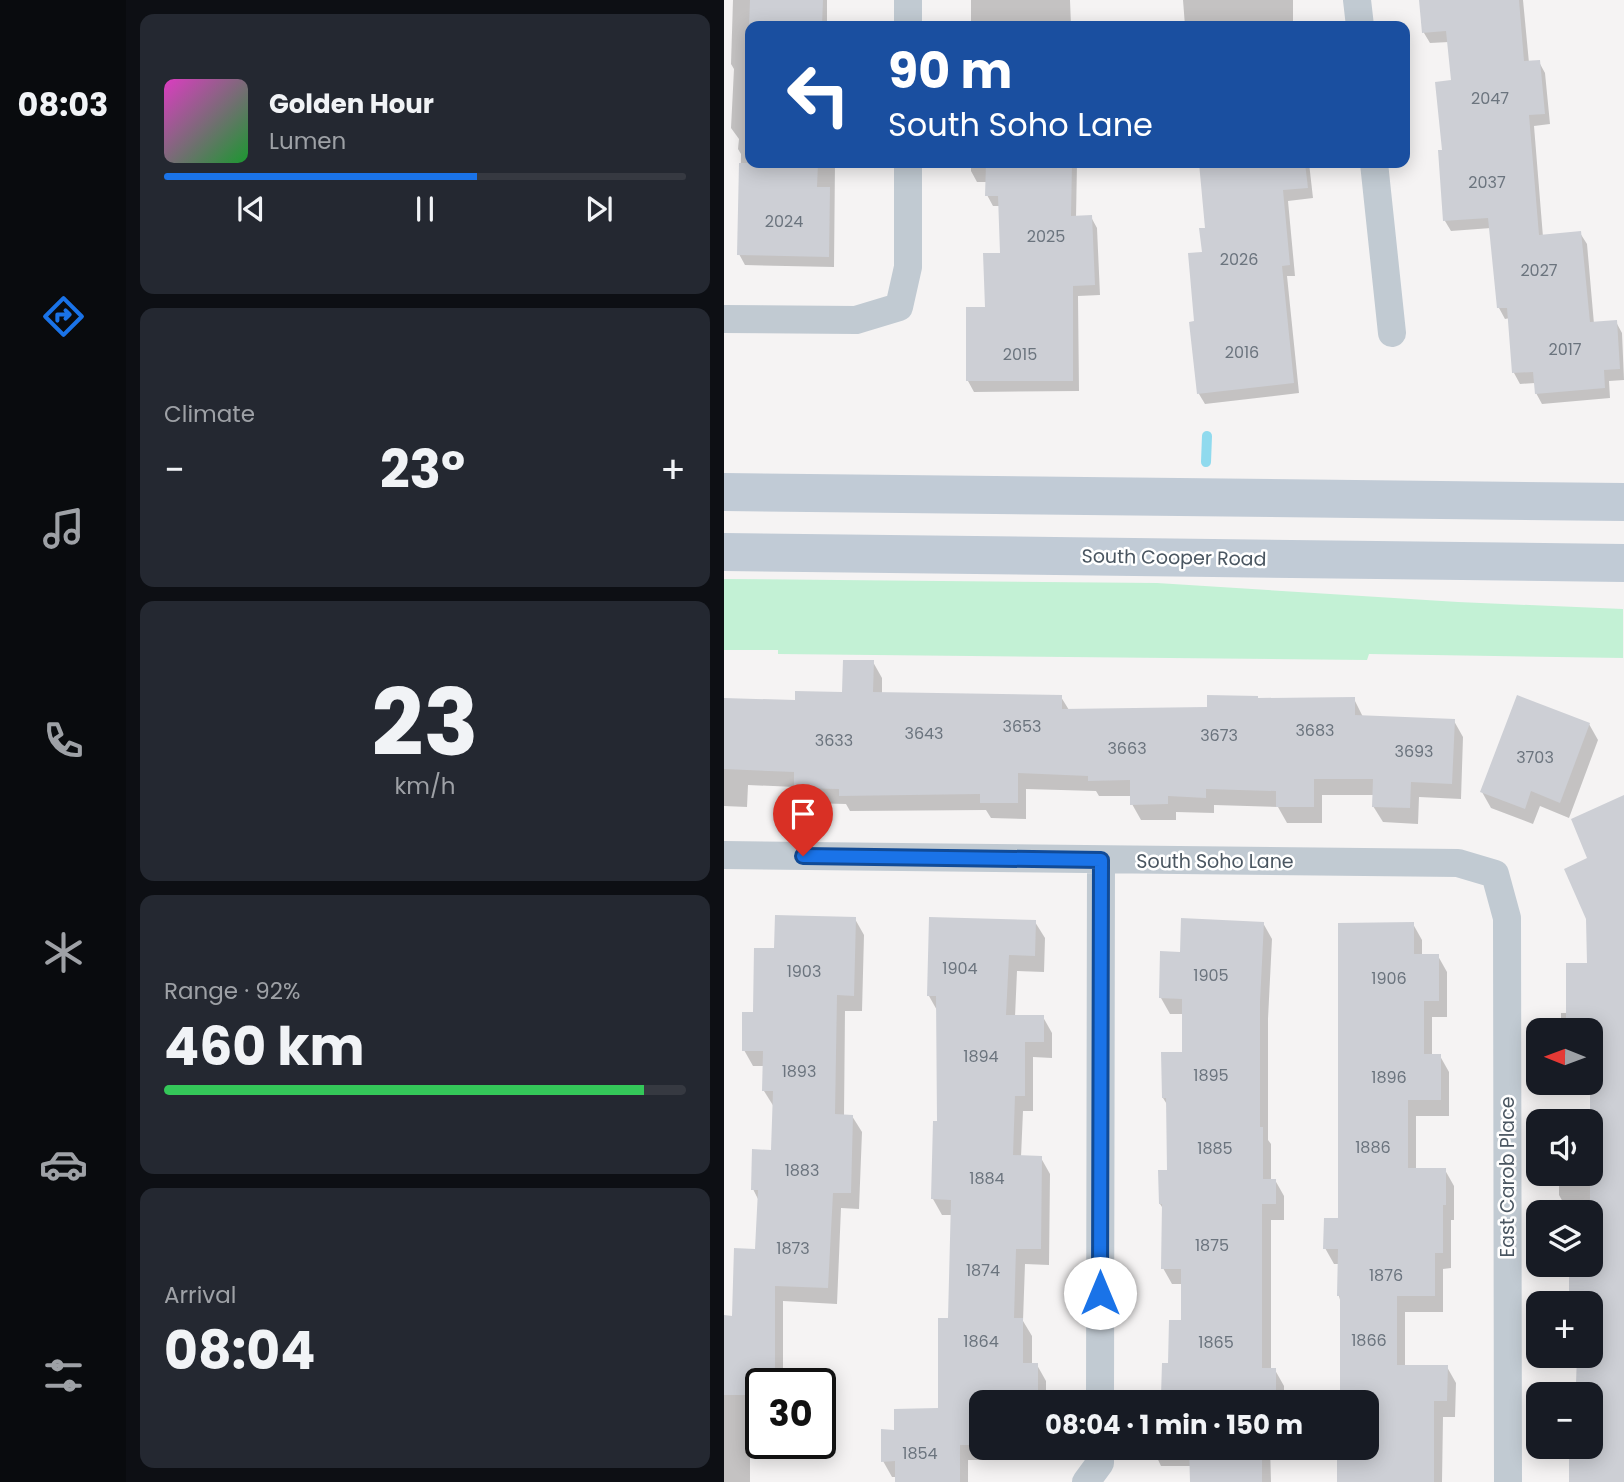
<!DOCTYPE html>
<meta charset="utf-8">
<style>
:root{--surface:#171b24;--page:#242831;--text:#f1f3f6;--muted:#9ea1a6;--line:#363941;--accent:#1a73e8}
body{margin:0;font-family:Poppins,sans-serif;background:var(--page);color:var(--text);height:100vh;display:flex;flex-direction:column;font-size:26px;white-space:nowrap}
*{box-sizing:border-box;margin:0}
p{font-size:23px;color:var(--muted)}
.icon{flex:none;width:38px;height:38px;fill:none;stroke:currentColor;stroke-width:2;stroke-linecap:round;stroke-linejoin:round}
.map{position:relative;flex:1;overflow:hidden}
.details{display:flex;flex-direction:column;gap:14px;padding:14px;background:#0d0f14;width:598px}
.details>*{flex:none}
.guide{position:absolute;left:21px;top:21px;width:665px;height:147px;border-radius:14px;box-shadow:0 4px 18px #0003;background:#1a4fa0;color:#fff;overflow:hidden}
.needle{width:46px;rotate:271deg}
.fabs{position:absolute;left:802px;top:1018px;display:grid;gap:14px}
.fabs a{display:grid;place-items:center;width:77px;height:77px;border-radius:14px;background:var(--surface);box-shadow:0 4px 18px #0003;font-size:35px}
.speed{position:absolute;left:21px;top:1368px;display:flex;gap:14px;font-size:35px;font-weight:700;text-align:center}
.speed>*{display:grid;place-content:center;width:91px;height:91px;border-radius:50%;background:var(--surface);box-shadow:0 4px 18px #0003;line-height:1}
.speed .limit{border:4px solid #111;border-radius:10px;background:#fff;color:#111}
.pin{position:absolute;display:grid;place-items:center;width:60px;height:60px;color:#fff;margin:-72px -30px;border-radius:50% 50% 50% 0;rotate:-45deg;box-shadow:0 0 7px #0007}
.pin .icon{rotate:45deg}
.me{position:absolute;width:77px;margin:-38px;rotate:0deg;stroke-linejoin:round;filter:drop-shadow(0 0 5px #0008)}
.turn{display:flex;align-items:center;gap:24px;height:147px;padding:0 28px;font-size:32px}
.turn .icon{width:91px;height:91px;stroke-width:2.5}
.turn b{display:block;font-size:49px;line-height:60px}
.big{font-size:52px;font-weight:700;line-height:1.1}
.details .widget{flex:1;display:flex;flex-direction:column;justify-content:center;gap:10px;min-width:0;padding:0 24px;border-radius:14px;background:var(--page)}
.details .dial{align-items:center;gap:0}
.dial b{font-size:91px;line-height:1}
.song{display:flex;align-items:center;gap:21px}
.cover{width:84px;height:84px;border-radius:10px;background:linear-gradient(135deg,hsl(310 70% 55%),hsl(130 70% 35%))}
.played{height:7px;border-radius:4px;background:linear-gradient(90deg,var(--accent) 60%,var(--line) 60%)}
.keys{display:flex;justify-content:space-around;direction:ltr}
.heat{display:flex;justify-content:space-between;align-items:center;font-size:38px;direction:ltr}
.charge{height:10px;border-radius:5px;background:linear-gradient(90deg,#34c759 92%,var(--line) 0)}
.trip{position:absolute;left:245px;top:1390px;width:410px;height:70px;border-radius:14px;background:var(--surface);box-shadow:0 4px 18px #0003;font-weight:700;line-height:70px;text-align:center}
main{display:flex;flex:1;min-height:0}
.tab-bar{display:flex;flex-direction:column;width:126px;justify-content:space-around;align-items:center;background:#090b0e;color:var(--muted)}
.tab-bar .icon{width:49px;height:49px}
.tab-bar .current{color:var(--accent)}
.tab-bar b{font-size:32px;color:var(--text)}
.map>svg:first-child{display:block}
.green{fill:#c3f1d5}
.shadow{fill:#0003}
.lines{fill:none;stroke-linecap:round;stroke-linejoin:round}
.stream{stroke:#90daee;stroke-width:10}
.building{fill:#cdcfd5}
.minor{stroke:#c1cad2;stroke-width:28}
.secondary{stroke:#c1cbd6;stroke-width:38}
.route-casing{stroke:#114b97;stroke-width:18}
.route{stroke:#1a73e8;stroke-width:12}
.labels{text-anchor:middle;stroke-width:5;stroke-linejoin:round;paint-order:stroke}
.number-label{font-size:16px;fill:#6b747e}
.street-label{font-size:19px;fill:#4a5661;stroke:#fff}
</style>
<main>
<nav class="tab-bar">
<b>08:03</b>
<svg class="icon current" aria-label="directions" viewBox="0 0 24 24"><path d="M12 3l9 9-9 9-9-9zM9 14v-3h6M13 9l2 2-2 2"/></svg>
<svg class="icon" aria-label="music" viewBox="0 0 24 24"><path d="M9 18V5l10-2v13"/><circle cx="6" cy="18" r="3"/><circle cx="16" cy="16" r="3"/></svg>
<svg class="icon" aria-label="phone" viewBox="0 0 24 24"><path d="M5 4h4l2 5-3 2q2 4 5 5l2-3 5 2v4C11 20 4 13 5 4z"/></svg>
<svg class="icon" aria-label="climate" viewBox="0 0 24 24"><path d="M12 3v18M4 7l16 10M4 17L20 7"/></svg>
<svg class="icon" aria-label="car" viewBox="0 0 24 24"><path d="M5 17H2v-5l4-1 3-4h7l3 4 3 1v5h-3M9 17h6M6 11h13"/><circle cx="7" cy="17" r="2"/><circle cx="17" cy="17" r="2"/></svg>
<svg class="icon" aria-label="filters" viewBox="0 0 24 24"><path d="M4 7h16M4 17h16"/><circle cx="9" cy="7" r="2"/><circle cx="15" cy="17" r="2"/></svg>
</nav>
<section class="details">
<div class="widget">
<div class="song"><i class="cover"></i><div><b>Golden Hour</b><p>Lumen</p></div></div>
<div class="played"></div>
<div class="keys"><svg class="icon" aria-label="previous" viewBox="0 0 24 24"><path d="M18 5L8 12l10 7zM5 5v14"/></svg><svg class="icon" aria-label="pause" viewBox="0 0 24 24"><path d="M8 5v14M16 5v14"/></svg><svg class="icon" aria-label="next" viewBox="0 0 24 24"><path d="M6 5l10 7-10 7zM19 5v14"/></svg></div>
</div>
<div class="widget"><p>Climate</p>
<div class="heat"><a>−</a><b class="big">23°</b><a>+</a></div>
</div>
<div class="widget dial"><b>23</b><p>km/h</p></div>
<div class="widget"><p>Range · 92%</p><b class="big">460 km</b><div class="charge"></div></div>
<div class="widget"><p>Arrival</p><b class="big">08:04</b></div>
</section>
<div class="map">
<svg width="900" height="1482" viewBox="0 0 900 1482">
<rect width="100%" height="100%" fill="#f5f3f3"/>
<path class="green" d="M0,579l433,4 301,19 165,7v49l-254,-4 -2,6 -589,-6v-4h-54z"/>
<path class="shadow" d="M9,0h94v25l11,1h-88v137h85l-1,104 -89,-2 -6,-11 2,-100 -3,-5 1,-10 -8,-11 3,-59 -3,-5z
M247,0h99l1,26h-100z
M459,0h110v26h-108z
M697,0h102l6,63 10,-1 6,11 5,51 -16,2 9,111 37,-4 7,11 7,80 22,-2 6,11 2,47 -15,1 1,17 -68,6 -6,-11 -1,-10 -15,1 -6,-11 -4,-55 -5,1 -6,-11 -8,-80 -40,3 -6,-10 -1,-70 9,-69 -4,-40 -19,1 -6,-10z
M247,163h106l-1,55 15,-1 6,11 3,67 -22,1 1,95 -105,1 -6,-11 34,-127 -2,-48h-7l-6,-11v-13h-10l-6,-11z
M476,163h109l4,35 -25,3 7,75h-8l12,117 -94,11 -6,-10 -3,-71 11,-93z
M149,662l9,16v16l179,3 8,13 140,-1 49,-9 96,-1 9,18 91,4 9,16 -2,62 -42,-2 -1,27 -35,-2 -10,-16 1,-11h-52v28h-35l-9,-16 -64,-2v8l-38,-1v8h-35l-9,-16 -1,-8h-32l-3,-5 -70,-2v30l-35,-1 -5,-8 -136,1 -4,-7 -41,-1 -10,-16 -47,-2 -1,22 -23,-1v-107l73,3 47,-8z
M865,724l9,16 -29,78 -29,-12 -7,18 -42,-16 -9,-16z
M131,919l9,16 -2,76h-17l-1,105h8l10,16 -3,77 -18,-1 -4,96 -54,-3v83h-22v26h-11v72h-26v-165h10l23,-67 2,-49 -6,-12 19,-38 2,-44 -10,-16v-25h-11l-9,-16 32,-100z
M311,922l10,16 -1,34 -27,-1 -2,46h28l9,16v25l-19,-1v54h-10l-2,46 20,1 9,16 -1,91 -24,-1 -2,57 9,15v29h5l9,16v21h-65v45h13v13h-26v22h-72v-5h-4l-9,-16 13,-29 44,-22 9,-90 4,-105h-11l-9,-16 5,-77v-110l-9,-16z
M539,923l9,16 -4,80v121l3,4v37l4,-1 9,16v24h-13v150h4l9,16v16h-121l1,-37h6l13,-43v-38h-11l-9,-16 1,-58 -4,-6 9,-32 -1,-66 -5,-8 21,-44v-40h-14l-9,-16 21,-44z
M689,924l9,16v16h16l9,16v45h-15v39h8l9,16v44h-33v54h29l9,16v34h-3v48l-8,1v43h-38v55h42l9,16 -1,34h-12l-1,65h-104l28,-35v-45l-27,-106v-32h-5l-9,-16 15,-28z
M864,965l36,517 -34,-35v-52h-5l-7,-13 12,-26v-52h-19v-39h19l2,-54h-24l-9,-16v-21h31v-52h-11v-5h13l-2,-86h-29v-18h7z
M428,1447h118l1,35h-79l-1,-16h-30z"/>
<g class="lines">
<path class="stream" d="M482,462l1,-26"/>
</g>
<path class="building" d="M26,0h73l-1,26h-73z
M695,0h100l5,61 16,-1 5,54 -16,1 10,120 42,-4 9,91 27,-2 3,49 -16,1 1,18 -70,6 -2,-22 -21,1 -5,-65h-10l-9,-90 -45,3 -5,-71h4l-7,-68 16,-2 -5,-49 -24,2z
M15,163h79l-1,24h13l-1,70 -92,-2z
M262,163h86l-1,53 21,-1 3,70 -22,1v95h-107v-74h19l-2,-54h17l-2,-57h-13z
M475,163h106l3,25 -25,2 7,75 -8,1 12,117 -97,11 -8,-72 5,-1 -6,-68 14,-1 -3,-24h6z
M119,660h31l-1,32 189,3v14l145,-2v-12l51,1v2l97,-1v18l100,4 -3,65 -41,-2 -1,26 -38,-1 1,-28h-59v28h-38v-16l-70,-2v9l-38,-2v8l-38,1v-25l-42,1v-5l-70,-3v30h-38v-9l-141,2v-7l-45,-1v-16l-70,-3v-71l71,2v-9l47,1z
M793,695l73,28 -30,80 -29,-12 -6,18 -45,-17z
M900,795v687h-55v-35h21v-64h-14l1,-27h13v-63h-21v-28h21v-234h-24v-68h21l-1,-44 -22,-50 23,-11 -16,-39z
M51,915l81,2 -2,79 -17,-1 -2,119 18,1 -2,78h-18l-5,95 -53,-2v98h-14v11h-37v-80l8,1 2,-68 21,1 3,-59h-7l1,-41 19,1 2,-59h-11l1,-40h-21v-39h11l1,-64h20z
M205,917l107,3 -1,36 -26,-1 -3,60h38v27h-19v54h-10l-2,59 29,1 -1,93h-25l-2,69h9v45h15v35h-57v47h-21v37h-65v-21l-14,1v-33l13,1v-21l44,-1v-90h10l3,-118 -20,-1 2,-78h4l-1,-125h-9z
M457,918l83,4 -4,80v125h3v52h13v25h-14v164h14v29l-115,-1 1,-33h6l1,-43h12v-51h-20l1,-65h-3l-1,-34h9l-1,-72h-4l-1,-46h21v-53l-23,-1 1,-47 20,1z
M690,922v32h25v47h-15v53h17v46h-33v68h38v37h-3v48h-8v43h-38v69h51l-1,36h-13v81h-97v-35h29v-45h-26v-106h-3l1,-47h-15l1,-31h14v-295z
M465,1447h73v35h-72z"/>
<g class="lines">
<path class="minor" d="M633,0l3,26
M184,26v-26
M650,163l18,170
M0,319l132,1 43,-13 9,-40v-104
M0,855l734,8 37,11 12,44 1,564
M376,1402l1,-542
M362,1482l14,-19v-16"/>
<path class="secondary" d="M0,492l900,10
M0,552l900,11"/>
</g>
<g class="lines">
<g class="route-casing">
<path id="route" d="M79,856l298,4 -1,433"/>
</g>
<use href="#route" class="route"/>
</g>
<g class="labels">
<g class="number-label">
<text x="766" y="104">2047</text>
<text x="763" y="188">2037</text>
<text x="60" y="227">2024</text>
<text x="322" y="242">2025</text>
<text x="515" y="265">2026</text>
<text x="815" y="276">2027</text>
<text x="841" y="355">2017</text>
<text x="518" y="358">2016</text>
<text x="296" y="360">2015</text>
<text x="298" y="732">3653</text>
<text x="591" y="736">3683</text>
<text x="200" y="739">3643</text>
<text x="495" y="741">3673</text>
<text x="110" y="746">3633</text>
<text x="403" y="754">3663</text>
<text x="690" y="757">3693</text>
<text x="811" y="763">3703</text>
<text x="236" y="974">1904</text>
<text x="80" y="977">1903</text>
<text x="487" y="981">1905</text>
<text x="665" y="984">1906</text>
<text x="257" y="1062">1894</text>
<text x="75" y="1077">1893</text>
<text x="487" y="1081">1895</text>
<text x="665" y="1083">1896</text>
<text x="649" y="1153">1886</text>
<text x="491" y="1154">1885</text>
<text x="78" y="1176">1883</text>
<text x="263" y="1184">1884</text>
<text x="488" y="1251">1875</text>
<text x="69" y="1254">1873</text>
<text x="259" y="1276">1874</text>
<text x="662" y="1281">1876</text>
<text x="645" y="1346">1866</text>
<text x="257" y="1347">1864</text>
<text x="492" y="1348">1865</text>
<text x="196" y="1459">1854</text>
</g>
<g class="street-label">
<text transform="translate(450 557) rotate(1)" y="7">South Cooper Road</text>
<text x="491" y="868">South Soho Lane</text>
<text transform="translate(783 1177) rotate(-90)" y="7">East Carob Place</text>
</g>
</g>
</svg>
<div class="fabs">
<a><svg class="needle" viewBox="-14 -14 28 28"><path d="M0-13l5 13h-10z" fill="#e53935"/><path d="M0 13l5-13h-10z" fill="#9ea1a6"/></svg></a>
<a><svg class="icon" aria-label="sound" viewBox="0 0 24 24"><path d="M4 9h4l5-4v14l-5-4H4zM17 9q2 3 0 6"/></svg></a>
<a><svg class="icon" aria-label="layers" viewBox="0 0 24 24"><path d="M12 4l9 5-9 5-9-5zM3 14l9 5 9-5"/></svg></a>
<a>+</a>
<a>−</a>
</div>
<div class="speed"><div class="limit">30</div></div>
<div class="pin" style="left:79px;top:856px;background:#d93025"><svg class="icon" aria-label="arrive" viewBox="0 0 24 24"><path d="M6 21V4h12l-3 4 3 4H6"/></svg></div>
<svg class="me" style="left:376px;top:1293px" viewBox="-20 -20 40 40"><circle r="19" fill="#fff"/><path d="M0-13L10 11 0 6-10 11z" fill="#1a73e8"/></svg>
<div class="trip">08:04 · 1 min · 150 m</div>
<div class="guide">
<div class="turn"><svg class="icon" aria-label="left" viewBox="0 0 24 24"><path d="M17 20v-9H6M10 6l-5 5 5 5"/></svg><div><b>90 m</b>South Soho Lane</div></div>
</div>
</div>
</main>
